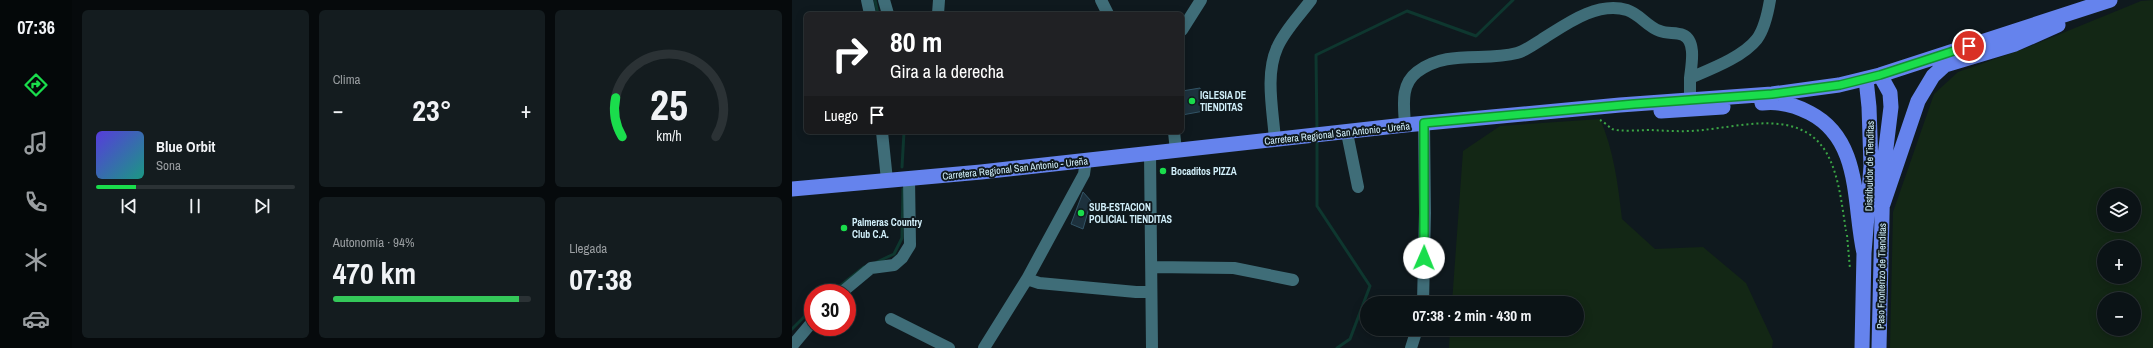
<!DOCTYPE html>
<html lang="es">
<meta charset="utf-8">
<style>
:root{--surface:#0b1316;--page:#141c1f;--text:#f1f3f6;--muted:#9a9ea1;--line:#2b3235;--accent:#1add4c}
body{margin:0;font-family:"Archivo Narrow",sans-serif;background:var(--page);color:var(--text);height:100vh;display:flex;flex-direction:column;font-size:15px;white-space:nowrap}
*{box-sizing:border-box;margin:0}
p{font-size:13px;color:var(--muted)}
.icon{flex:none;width:22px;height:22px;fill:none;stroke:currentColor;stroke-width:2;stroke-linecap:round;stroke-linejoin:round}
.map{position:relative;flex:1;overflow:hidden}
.panel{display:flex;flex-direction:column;gap:10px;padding:10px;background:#060a0c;width:720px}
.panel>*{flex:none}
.hud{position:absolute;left:12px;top:12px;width:380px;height:122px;border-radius:6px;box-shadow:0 2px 10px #0003,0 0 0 1px var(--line);background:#202124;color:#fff;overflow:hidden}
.controls{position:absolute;left:1305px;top:188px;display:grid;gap:8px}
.controls a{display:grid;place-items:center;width:44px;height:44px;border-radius:50%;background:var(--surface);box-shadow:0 2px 10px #0003,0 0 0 1px var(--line);font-size:20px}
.speed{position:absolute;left:12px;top:284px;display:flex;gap:8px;font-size:20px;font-weight:700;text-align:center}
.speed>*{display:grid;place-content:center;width:52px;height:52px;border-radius:50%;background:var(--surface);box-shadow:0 2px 10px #0003,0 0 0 1px var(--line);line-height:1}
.speed .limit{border:6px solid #d22;background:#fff;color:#111}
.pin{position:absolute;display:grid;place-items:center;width:34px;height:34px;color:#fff;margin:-17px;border:2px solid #fff;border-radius:50%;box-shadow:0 1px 4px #0007}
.me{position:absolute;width:44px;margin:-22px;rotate:1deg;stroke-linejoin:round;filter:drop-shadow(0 0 3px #0008)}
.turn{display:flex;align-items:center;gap:14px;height:84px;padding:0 20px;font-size:18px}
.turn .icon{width:52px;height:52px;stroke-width:2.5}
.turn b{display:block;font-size:28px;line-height:34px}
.then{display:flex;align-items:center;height:38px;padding:0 20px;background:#0003;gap:8px;font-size:15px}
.big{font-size:30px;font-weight:800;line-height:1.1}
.panel .card{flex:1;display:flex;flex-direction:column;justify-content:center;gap:6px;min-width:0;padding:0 14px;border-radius:6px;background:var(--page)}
.panel .dial{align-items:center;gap:0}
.dial svg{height:104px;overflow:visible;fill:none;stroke:var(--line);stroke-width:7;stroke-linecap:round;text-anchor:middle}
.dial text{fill:var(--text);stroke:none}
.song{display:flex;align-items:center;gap:12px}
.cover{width:48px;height:48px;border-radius:6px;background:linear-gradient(135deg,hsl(250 70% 55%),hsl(170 70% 35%))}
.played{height:4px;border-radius:2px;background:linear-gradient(90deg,var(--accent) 20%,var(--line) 20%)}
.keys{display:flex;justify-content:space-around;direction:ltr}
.heat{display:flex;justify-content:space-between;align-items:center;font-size:22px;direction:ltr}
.charge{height:6px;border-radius:3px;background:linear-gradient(90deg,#34c759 94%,var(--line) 0)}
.panel .tiles{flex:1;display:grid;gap:10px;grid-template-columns:repeat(3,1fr)}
.card:first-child{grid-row:span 2}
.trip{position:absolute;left:568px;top:296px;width:224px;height:40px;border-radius:20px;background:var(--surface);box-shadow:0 2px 10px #0003,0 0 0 1px var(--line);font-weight:800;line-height:40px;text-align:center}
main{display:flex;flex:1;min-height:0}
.tab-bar{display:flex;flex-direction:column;width:72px;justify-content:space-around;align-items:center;background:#040809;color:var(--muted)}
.tab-bar .icon{width:28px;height:28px}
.tab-bar .current{color:var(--accent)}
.tab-bar b{font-size:18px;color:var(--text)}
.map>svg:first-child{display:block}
.green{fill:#132715;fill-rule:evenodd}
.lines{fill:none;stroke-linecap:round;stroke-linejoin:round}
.stream{stroke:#0e372f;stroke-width:3}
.building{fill:#1d313d;stroke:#325466}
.path{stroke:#3ba445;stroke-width:2;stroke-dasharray:2 3;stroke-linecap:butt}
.minor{stroke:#3f6d78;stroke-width:12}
.major{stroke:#6583ed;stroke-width:15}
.route-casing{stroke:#119031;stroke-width:10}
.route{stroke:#1add4c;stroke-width:7}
.poi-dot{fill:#1add4c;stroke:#0f191e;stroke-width:1.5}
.labels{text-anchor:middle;stroke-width:4;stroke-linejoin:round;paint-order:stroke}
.poi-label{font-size:10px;font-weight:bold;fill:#d1effa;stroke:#0f191e;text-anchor:start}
.street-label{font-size:10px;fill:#d1effa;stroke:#0f191e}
</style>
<main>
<nav class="tab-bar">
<b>07:36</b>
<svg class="icon current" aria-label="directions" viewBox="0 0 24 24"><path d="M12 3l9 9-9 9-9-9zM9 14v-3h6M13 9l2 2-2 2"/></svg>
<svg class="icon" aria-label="music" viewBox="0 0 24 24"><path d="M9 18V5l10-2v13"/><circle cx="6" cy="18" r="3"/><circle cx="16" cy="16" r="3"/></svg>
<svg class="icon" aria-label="phone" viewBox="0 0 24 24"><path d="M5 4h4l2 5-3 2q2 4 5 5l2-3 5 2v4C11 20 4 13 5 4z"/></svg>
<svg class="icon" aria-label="climate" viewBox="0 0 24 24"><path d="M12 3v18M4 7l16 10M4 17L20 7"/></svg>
<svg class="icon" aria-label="car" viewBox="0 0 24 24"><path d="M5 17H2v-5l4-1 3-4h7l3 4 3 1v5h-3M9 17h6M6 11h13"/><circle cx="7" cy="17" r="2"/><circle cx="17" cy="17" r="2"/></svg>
</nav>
<section class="panel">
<div class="tiles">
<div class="card">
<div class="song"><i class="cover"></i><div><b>Blue Orbit</b><p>Sona</p></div></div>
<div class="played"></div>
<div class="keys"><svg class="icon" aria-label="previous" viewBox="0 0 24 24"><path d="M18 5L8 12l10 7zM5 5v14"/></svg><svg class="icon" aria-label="pause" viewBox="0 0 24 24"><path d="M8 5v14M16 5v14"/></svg><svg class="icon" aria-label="next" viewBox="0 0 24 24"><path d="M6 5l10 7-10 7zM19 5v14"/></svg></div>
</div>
<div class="card"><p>Clima</p>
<div class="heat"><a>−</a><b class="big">23°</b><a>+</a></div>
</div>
<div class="card dial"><svg viewBox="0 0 100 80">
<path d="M14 69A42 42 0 1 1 86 69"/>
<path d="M14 69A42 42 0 0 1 9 39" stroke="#1add4c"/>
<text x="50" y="56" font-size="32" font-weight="700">25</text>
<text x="50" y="72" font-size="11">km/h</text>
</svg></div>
<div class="card"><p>Autonomía · 94%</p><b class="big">470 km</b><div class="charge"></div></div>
<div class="card"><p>Llegada</p><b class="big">07:38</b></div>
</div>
</section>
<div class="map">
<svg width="1361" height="348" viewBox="0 0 1361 348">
<rect width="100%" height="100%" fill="#0f191e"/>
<path class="green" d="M1361,0v348h-263l3,-136 41,-118 24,-22 68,-24 115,-47zM1312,195h30v30h-30zM1312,247h30v30h-30zM1312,299h30v30h-30z
M808,119c14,32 18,66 22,100l33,30 48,-2 43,36 27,58 -1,7h-323l1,-19h127v-26h-125l11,-152 37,-25z"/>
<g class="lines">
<path class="stream" d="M83,0l3,14
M525,131l-1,-76 91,-44 69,25 37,-36
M525,139v67l53,80 -20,53 -13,9
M110,167l2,-35
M85,262l17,-8 8,-16 1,-49
M39,293l33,-26
M0,329l21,-21"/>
</g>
<path class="building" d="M408,88l4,23 -22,4v-24z
M291,192l8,9 -8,28 -12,-5z"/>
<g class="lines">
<path class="path" d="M808,120c4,2 8,6 12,9 7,3 30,1 39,1 17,1 35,2 52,0 40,-4 97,-21 123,22 13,22 16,54 20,79
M1055,235l3,34"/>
<path class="minor" d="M75,0l3,14
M92,0l4,14
M309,0l7,14
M146,14l1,-14
M390,30l19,-30
M898,100v-22c21,-9 53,-21 67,-39 8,-11 11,-27 13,-39
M613,125c-1,-19 -5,-40 12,-53 30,-23 67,-10 100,-19 8,-2 16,-8 24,-13 24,-15 55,-39 86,-30 13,4 20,17 33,21 7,3 16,1 23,4 14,6 8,32 7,43
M90,132l5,48
M382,132l2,19
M555,133l11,54
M483,140c-2,-29 -10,-65 2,-92 7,-17 23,-33 34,-48
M358,153l2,195
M360,267l82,1 59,12
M235,279l12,4 97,9h15
M49,293l30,-25 23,-3 8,-7 8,-13 -1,-67
M631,303l2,-90 -1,-90
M99,319l58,29
M0,346l21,-25
M192,348l43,-69 57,-105 2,-14
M619,348l6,-19"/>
<path class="major" d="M970,103c17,-2 33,2 48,10 52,27 43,91 54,140
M869,111l62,-4
M0,189l189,-17 424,-47 215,-20 152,-11 67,-9 41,-10 230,-75
M1091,204l35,-103 15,-25 12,-11 70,-21 43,-19
M1070,348l2,-95 7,-87 -2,-59 -3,-28
M1087,348l4,-176 8,-65 -1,-14 -10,-18"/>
</g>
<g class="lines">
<g class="route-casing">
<path id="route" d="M632,258v-135l210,-19 138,-10 68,-9 40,-10 89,-29"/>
</g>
<use href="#route" class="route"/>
</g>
<g class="poi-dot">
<circle cx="400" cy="101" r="4"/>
<circle cx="371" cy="171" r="4"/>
<circle cx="289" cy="213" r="4"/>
<circle cx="52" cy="228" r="4"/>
</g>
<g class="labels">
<g class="poi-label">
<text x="408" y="99">IGLESIA DE<tspan x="408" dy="12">TIENDITAS</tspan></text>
<text x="379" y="175">Bocaditos PIZZA</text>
<text x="297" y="211">SUB-ESTACION<tspan x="297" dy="12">POLICIAL TIENDITAS</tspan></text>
<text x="60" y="226">Palmeras Country<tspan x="60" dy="12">Club C.A.</tspan></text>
</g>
<g class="street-label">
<text transform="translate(545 133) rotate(-6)" y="4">Carretera Regional San Antonio - Ureña</text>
<text transform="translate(1077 166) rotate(-89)" y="4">Distribuidor de Tienditas</text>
<text transform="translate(223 168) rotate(-6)" y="4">Carretera Regional San Antonio - Ureña</text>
<text transform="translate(1089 276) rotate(-89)" y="4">Paso Fronterizo de Tienditas</text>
</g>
</g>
</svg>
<div class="controls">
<a><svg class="icon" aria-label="layers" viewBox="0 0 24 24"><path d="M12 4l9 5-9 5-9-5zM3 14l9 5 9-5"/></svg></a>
<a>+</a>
<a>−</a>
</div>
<div class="speed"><div class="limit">30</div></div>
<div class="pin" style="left:1177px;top:46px;background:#d93025"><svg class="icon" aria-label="arrive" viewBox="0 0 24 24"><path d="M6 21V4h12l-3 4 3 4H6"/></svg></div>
<svg class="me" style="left:632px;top:258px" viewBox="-20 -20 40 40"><circle r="19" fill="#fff"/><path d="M0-13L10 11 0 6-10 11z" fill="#1add4c"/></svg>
<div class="trip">07:38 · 2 min · 430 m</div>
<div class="hud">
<div class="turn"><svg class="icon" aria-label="right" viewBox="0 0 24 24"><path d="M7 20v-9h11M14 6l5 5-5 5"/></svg><div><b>80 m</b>Gira a la derecha</div></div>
<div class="then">Luego<svg class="icon" aria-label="arrive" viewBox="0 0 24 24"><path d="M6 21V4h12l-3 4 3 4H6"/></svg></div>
</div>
</div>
</main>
